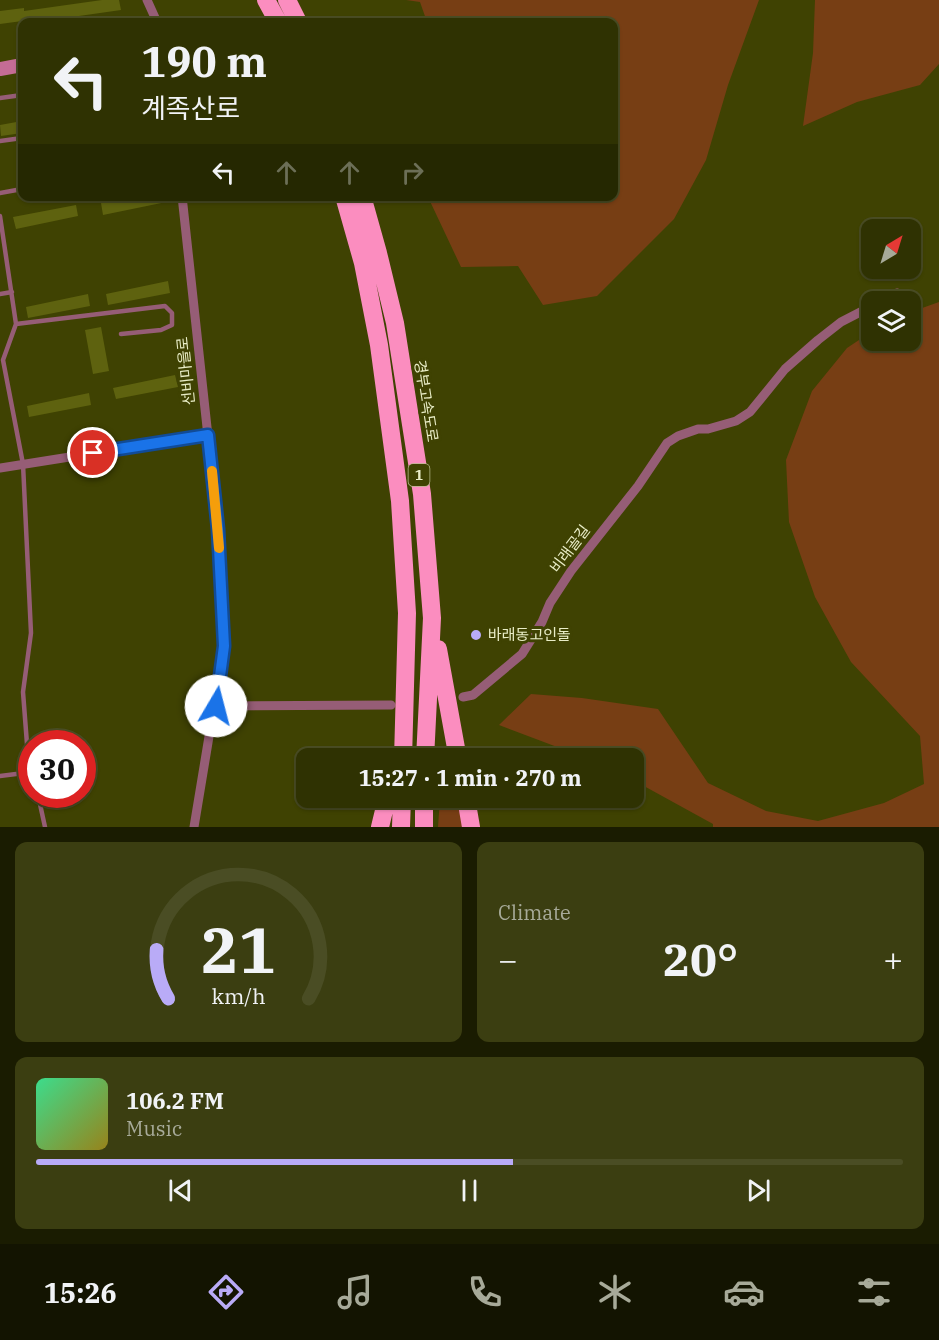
<!DOCTYPE html>
<meta charset="utf-8">
<style>
:root{--surface:#2f3202;--page:#3b3e11;--text:#f1f3f6;--muted:#a7aa99;--line:#4a4d24;--accent:#b9abf7}
body{margin:0;font-family:"IBM Plex Serif","Noto Sans KR",serif;background:var(--page);color:var(--text);height:100vh;display:flex;flex-direction:column;font-size:22px;white-space:nowrap}
*{box-sizing:border-box;margin:0}
p{font-size:20px;color:var(--muted)}
.icon{flex:none;width:33px;height:33px;fill:none;stroke:currentColor;stroke-width:2;stroke-linecap:round;stroke-linejoin:round}
.map{position:relative;height:827px;overflow:hidden}
.side{display:flex;flex-direction:column;gap:15px;padding:15px;background:#1a1c01;flex:1}
.side>*{flex:none}
.guide{position:absolute;left:18px;top:18px;width:600px;height:183px;border-radius:12px;box-shadow:0 2px 4px #0004,0 0 0 2px var(--line);background:#2f3202;color:var(--text);overflow:hidden}
.needle{width:39px;rotate:38deg}
.fabs{position:absolute;left:861px;top:219px;display:grid;gap:12px}
.fabs a{display:grid;place-items:center;width:60px;height:60px;border-radius:12px;background:var(--surface);box-shadow:0 2px 4px #0004,0 0 0 2px var(--line);font-size:30px}
.speed{position:absolute;left:18px;top:730px;display:flex;gap:12px;font-size:30px;font-weight:700;text-align:center}
.speed>*{display:grid;place-content:center;width:78px;height:78px;border-radius:50%;background:var(--surface);box-shadow:0 2px 4px #0004,0 0 0 2px var(--line);line-height:1}
.speed .limit{border:9px solid #d22;background:#fff;color:#111}
.pin{position:absolute;display:grid;place-items:center;width:51px;height:51px;color:#fff;margin:-26px;border:3px solid #fff;border-radius:50%;box-shadow:0 2px 6px #0007}
.me{position:absolute;width:66px;margin:-33px;rotate:8deg;stroke-linejoin:round;filter:drop-shadow(0 0 4px #0008)}
.turn{display:flex;align-items:center;gap:21px;height:126px;padding:0 24px;font-size:27px}
.turn .icon{width:78px;height:78px;stroke-width:2.5}
.turn b{display:block;font-size:42px;line-height:51px}
.lanes{display:flex;align-items:center;height:57px;padding:0 24px;background:#0003;justify-content:center;gap:30px;direction:ltr}
.lanes .off{opacity:.35}
.big{font-size:45px;font-weight:800;line-height:1.1}
.side .widget{flex:1;display:flex;flex-direction:column;justify-content:center;gap:9px;min-width:0;padding:0 21px;border-radius:12px;background:var(--page)}
.side .dial{align-items:center;gap:0}
.dial svg{height:156px;overflow:visible;fill:none;stroke:var(--line);stroke-width:7;stroke-linecap:round;text-anchor:middle}
.dial text{fill:var(--text);stroke:none}
.song{display:flex;align-items:center;gap:18px}
.cover{width:72px;height:72px;border-radius:9px;background:linear-gradient(135deg,hsl(150 70% 55%),hsl(50 70% 35%))}
.played{height:6px;border-radius:3px;background:linear-gradient(90deg,var(--accent) 55%,var(--line) 55%)}
.keys{display:flex;justify-content:space-around;direction:ltr}
.heat{display:flex;justify-content:space-between;align-items:center;font-size:33px;direction:ltr}
.side .tiles{flex:1;display:grid;gap:15px;grid-template-columns:1fr 1fr}
.widget:last-child{grid-column:span 2}
.trip{position:absolute;left:296px;top:748px;width:348px;height:60px;border-radius:12px;background:var(--surface);box-shadow:0 2px 4px #0004,0 0 0 2px var(--line);font-weight:800;line-height:60px;text-align:center}
.menu{display:flex;height:96px;justify-content:space-around;align-items:center;background:#131401;color:var(--muted)}
.menu .icon{width:42px;height:42px}
.menu .active{color:var(--accent)}
.menu b{font-size:27px;color:var(--text)}
.map>svg:first-child{display:block}
.green{fill:#773e14}
.building{fill:#5e620f}
.lines{fill:none;stroke-linecap:round;stroke-linejoin:round}
.service{stroke:#965d76;stroke-width:4.5}
.minor{stroke:#965d76;stroke-width:9}
.secondary{stroke:#c56c95;stroke-width:14}
.motorway{stroke:#fb8dbf;stroke-width:18}
.route-casing{stroke:#114b97;stroke-width:15}
.route{stroke:#1a73e8;stroke-width:10}
.slow{stroke:#f59e0b;stroke-width:10}
.poi-dot{fill:#b9abf7;stroke:#3f4202;stroke-width:2}
.labels{text-anchor:middle;stroke-width:6;stroke-linejoin:round;paint-order:stroke}
.shield{fill:#3f4202;stroke:#b6ba8c;stroke-width:1.5}
.shield-label{font-size:14px;font-weight:bold;fill:#e9edc7}
.street-label{font-size:15px;fill:#e9edc7;stroke:#3f4202}
.poi-label{font-size:15px;fill:#e9edc7;stroke:#3f4202;text-anchor:start}
</style>
<div class="map">
<svg width="939" height="827" viewBox="0 0 939 827">
<rect width="100%" height="100%" fill="#3f4202"/>
<path class="green" d="M406,0h353l-31,85 -22,75 -32,59 -77,77 -54,9 -25,-39 -57,1 -33,-70 186,-1v-174h-187l-7,-20z
M815,0h124v64l-19,21 -63,17 -54,24 10,-73z
M939,302v525h-226v-3l-80,-44v-21h-44l-90,-34 32,-31 51,4 76,11 50,74 58,28 52,10 66,-18 40,-19 -4,-48 -69,-74 -36,-65 -26,-75 -3,-62 26,-69 35,-43 24,-16 1,8h38l1,-28z
M440,798h21l5,29h-28z"/>
<path class="building" d="M102,0h17l2,10 -84,12v-3l-37,5v-13l24,-3v3z
M22,121v12l-21,3 -1,-11z
M135,196h40l1,4 -73,15 -2,-12z
M76,205l2,11 -62,13 -3,-12z
M168,281l2,12 -62,12 -2,-11z
M88,294l2,12 -62,12 -2,-11z
M101,327l8,44 -16,3 -8,-44z
M175,375l3,12 -62,12 -3,-11z
M89,393l2,12 -62,12 -2,-11z"/>
<g class="lines">
<path class="service" d="M0,98l22,-3
M0,141l22,-3
M0,193l22,-4
M0,216l16,108 -13,36 20,104 8,169 -8,59 4,52 5,21
M0,294l12,-2
M16,324l149,-18 7,7v12l-11,5 -40,4
M0,776l32,-4
M38,795l7,32"/>
<path class="minor" d="M147,0l10,22
M182,196l36,333 6,117 -30,181
M885,302l12,-9
M0,468l208,-33
M463,697l10,-2 49,-41 20,-32 8,-19 21,-32 67,-85 29,-43 11,-7 20,-7h10l28,-8 14,-9 35,-43 33,-29 23,-18 31,-16
M216,706l175,-1"/>
<path class="secondary" d="M0,69l22,-4"/>
<path class="motorway" d="M266,0l12,22
M287,0l11,22
M344,196l19,67 16,82 21,156 7,112 -4,146
M362,196l16,57 17,70 27,171 10,124 -7,141
M438,649l20,110
M466,798l5,29
M380,827l7,-29
M401,827l1,-29
M424,827v-29"/>
</g>
<g class="lines">
<g class="route-casing">
<path id="route" d="M93,453l115,-18 10,94 6,117 -8,60"/>
</g>
<use href="#route" class="route"/>
<path class="slow" d="M212,471l7,77"/>
</g>
<circle class="poi-dot" cx="476" cy="635" r="6"/>
<g class="labels">
<rect class="shield" x="408.5" y="464" width="21" height="22" rx="4.5"/>
<g class="shield-label">
<text x="419" y="480">1</text>
</g>
<g class="street-label">
<text transform="translate(186 371) rotate(-96)" y="5">선비마을로</text>
<text transform="translate(426 401) rotate(81)" y="5">경부고속도로</text>
<text transform="translate(570 549) rotate(-53)" y="5">비래골길</text>
</g>
<g class="poi-label">
<text x="488" y="640">바래동고인돌</text>
</g>
</g>
</svg>
<div class="fabs">
<a><svg class="needle" viewBox="-14 -14 28 28"><path d="M0-13l5 13h-10z" fill="#e53935"/><path d="M0 13l5-13h-10z" fill="#a7aa99"/></svg></a>
<a><svg class="icon" aria-label="layers" viewBox="0 0 24 24"><path d="M12 4l9 5-9 5-9-5zM3 14l9 5 9-5"/></svg></a>
</div>
<div class="speed"><div class="limit">30</div></div>
<div class="pin" style="left:93px;top:453px;background:#d93025"><svg class="icon" aria-label="arrive" viewBox="0 0 24 24"><path d="M6 21V4h12l-3 4 3 4H6"/></svg></div>
<svg class="me" style="left:216px;top:706px" viewBox="-20 -20 40 40"><circle r="19" fill="#fff"/><path d="M0-13L10 11 0 6-10 11z" fill="#1a73e8"/></svg>
<div class="trip">15:27 · 1 min · 270 m</div>
<div class="guide">
<div class="turn"><svg class="icon" aria-label="left" viewBox="0 0 24 24"><path d="M17 20v-9H6M10 6l-5 5 5 5"/></svg><div><b>190 m</b>계족산로</div></div>
<div class="lanes"><svg class="icon" aria-label="left" viewBox="0 0 24 24"><path d="M17 20v-9H6M10 6l-5 5 5 5"/></svg><svg class="icon off" aria-label="ahead" viewBox="0 0 24 24"><path d="M12 20V5M6 11l6-6 6 6"/></svg><svg class="icon off" aria-label="ahead" viewBox="0 0 24 24"><path d="M12 20V5M6 11l6-6 6 6"/></svg><svg class="icon off" aria-label="right" viewBox="0 0 24 24"><path d="M7 20v-9h11M14 6l5 5-5 5"/></svg></div>
</div>
</div>
<section class="side">
<div class="tiles">
<div class="widget dial"><svg viewBox="0 0 100 80">
<path d="M14 69A42 42 0 1 1 86 69"/>
<path d="M14 69A42 42 0 0 1 8 44" stroke="#b9abf7"/>
<text x="50" y="56" font-size="32" font-weight="700">21</text>
<text x="50" y="72" font-size="11">km/h</text>
</svg></div>
<div class="widget"><p>Climate</p>
<div class="heat"><a>−</a><b class="big">20°</b><a>+</a></div>
</div>
<div class="widget">
<div class="song"><i class="cover"></i><div><b>106.2 FM</b><p>Music</p></div></div>
<div class="played"></div>
<div class="keys"><svg class="icon" aria-label="previous" viewBox="0 0 24 24"><path d="M18 5L8 12l10 7zM5 5v14"/></svg><svg class="icon" aria-label="pause" viewBox="0 0 24 24"><path d="M8 5v14M16 5v14"/></svg><svg class="icon" aria-label="next" viewBox="0 0 24 24"><path d="M6 5l10 7-10 7zM19 5v14"/></svg></div>
</div>
</div>
</section>
<nav class="menu">
<b>15:26</b>
<svg class="icon active" aria-label="directions" viewBox="0 0 24 24"><path d="M12 3l9 9-9 9-9-9zM9 14v-3h6M13 9l2 2-2 2"/></svg>
<svg class="icon" aria-label="music" viewBox="0 0 24 24"><path d="M9 18V5l10-2v13"/><circle cx="6" cy="18" r="3"/><circle cx="16" cy="16" r="3"/></svg>
<svg class="icon" aria-label="phone" viewBox="0 0 24 24"><path d="M5 4h4l2 5-3 2q2 4 5 5l2-3 5 2v4C11 20 4 13 5 4z"/></svg>
<svg class="icon" aria-label="climate" viewBox="0 0 24 24"><path d="M12 3v18M4 7l16 10M4 17L20 7"/></svg>
<svg class="icon" aria-label="car" viewBox="0 0 24 24"><path d="M5 17H2v-5l4-1 3-4h7l3 4 3 1v5h-3M9 17h6M6 11h13"/><circle cx="7" cy="17" r="2"/><circle cx="17" cy="17" r="2"/></svg>
<svg class="icon" aria-label="filters" viewBox="0 0 24 24"><path d="M4 7h16M4 17h16"/><circle cx="9" cy="7" r="2"/><circle cx="15" cy="17" r="2"/></svg>
</nav>
